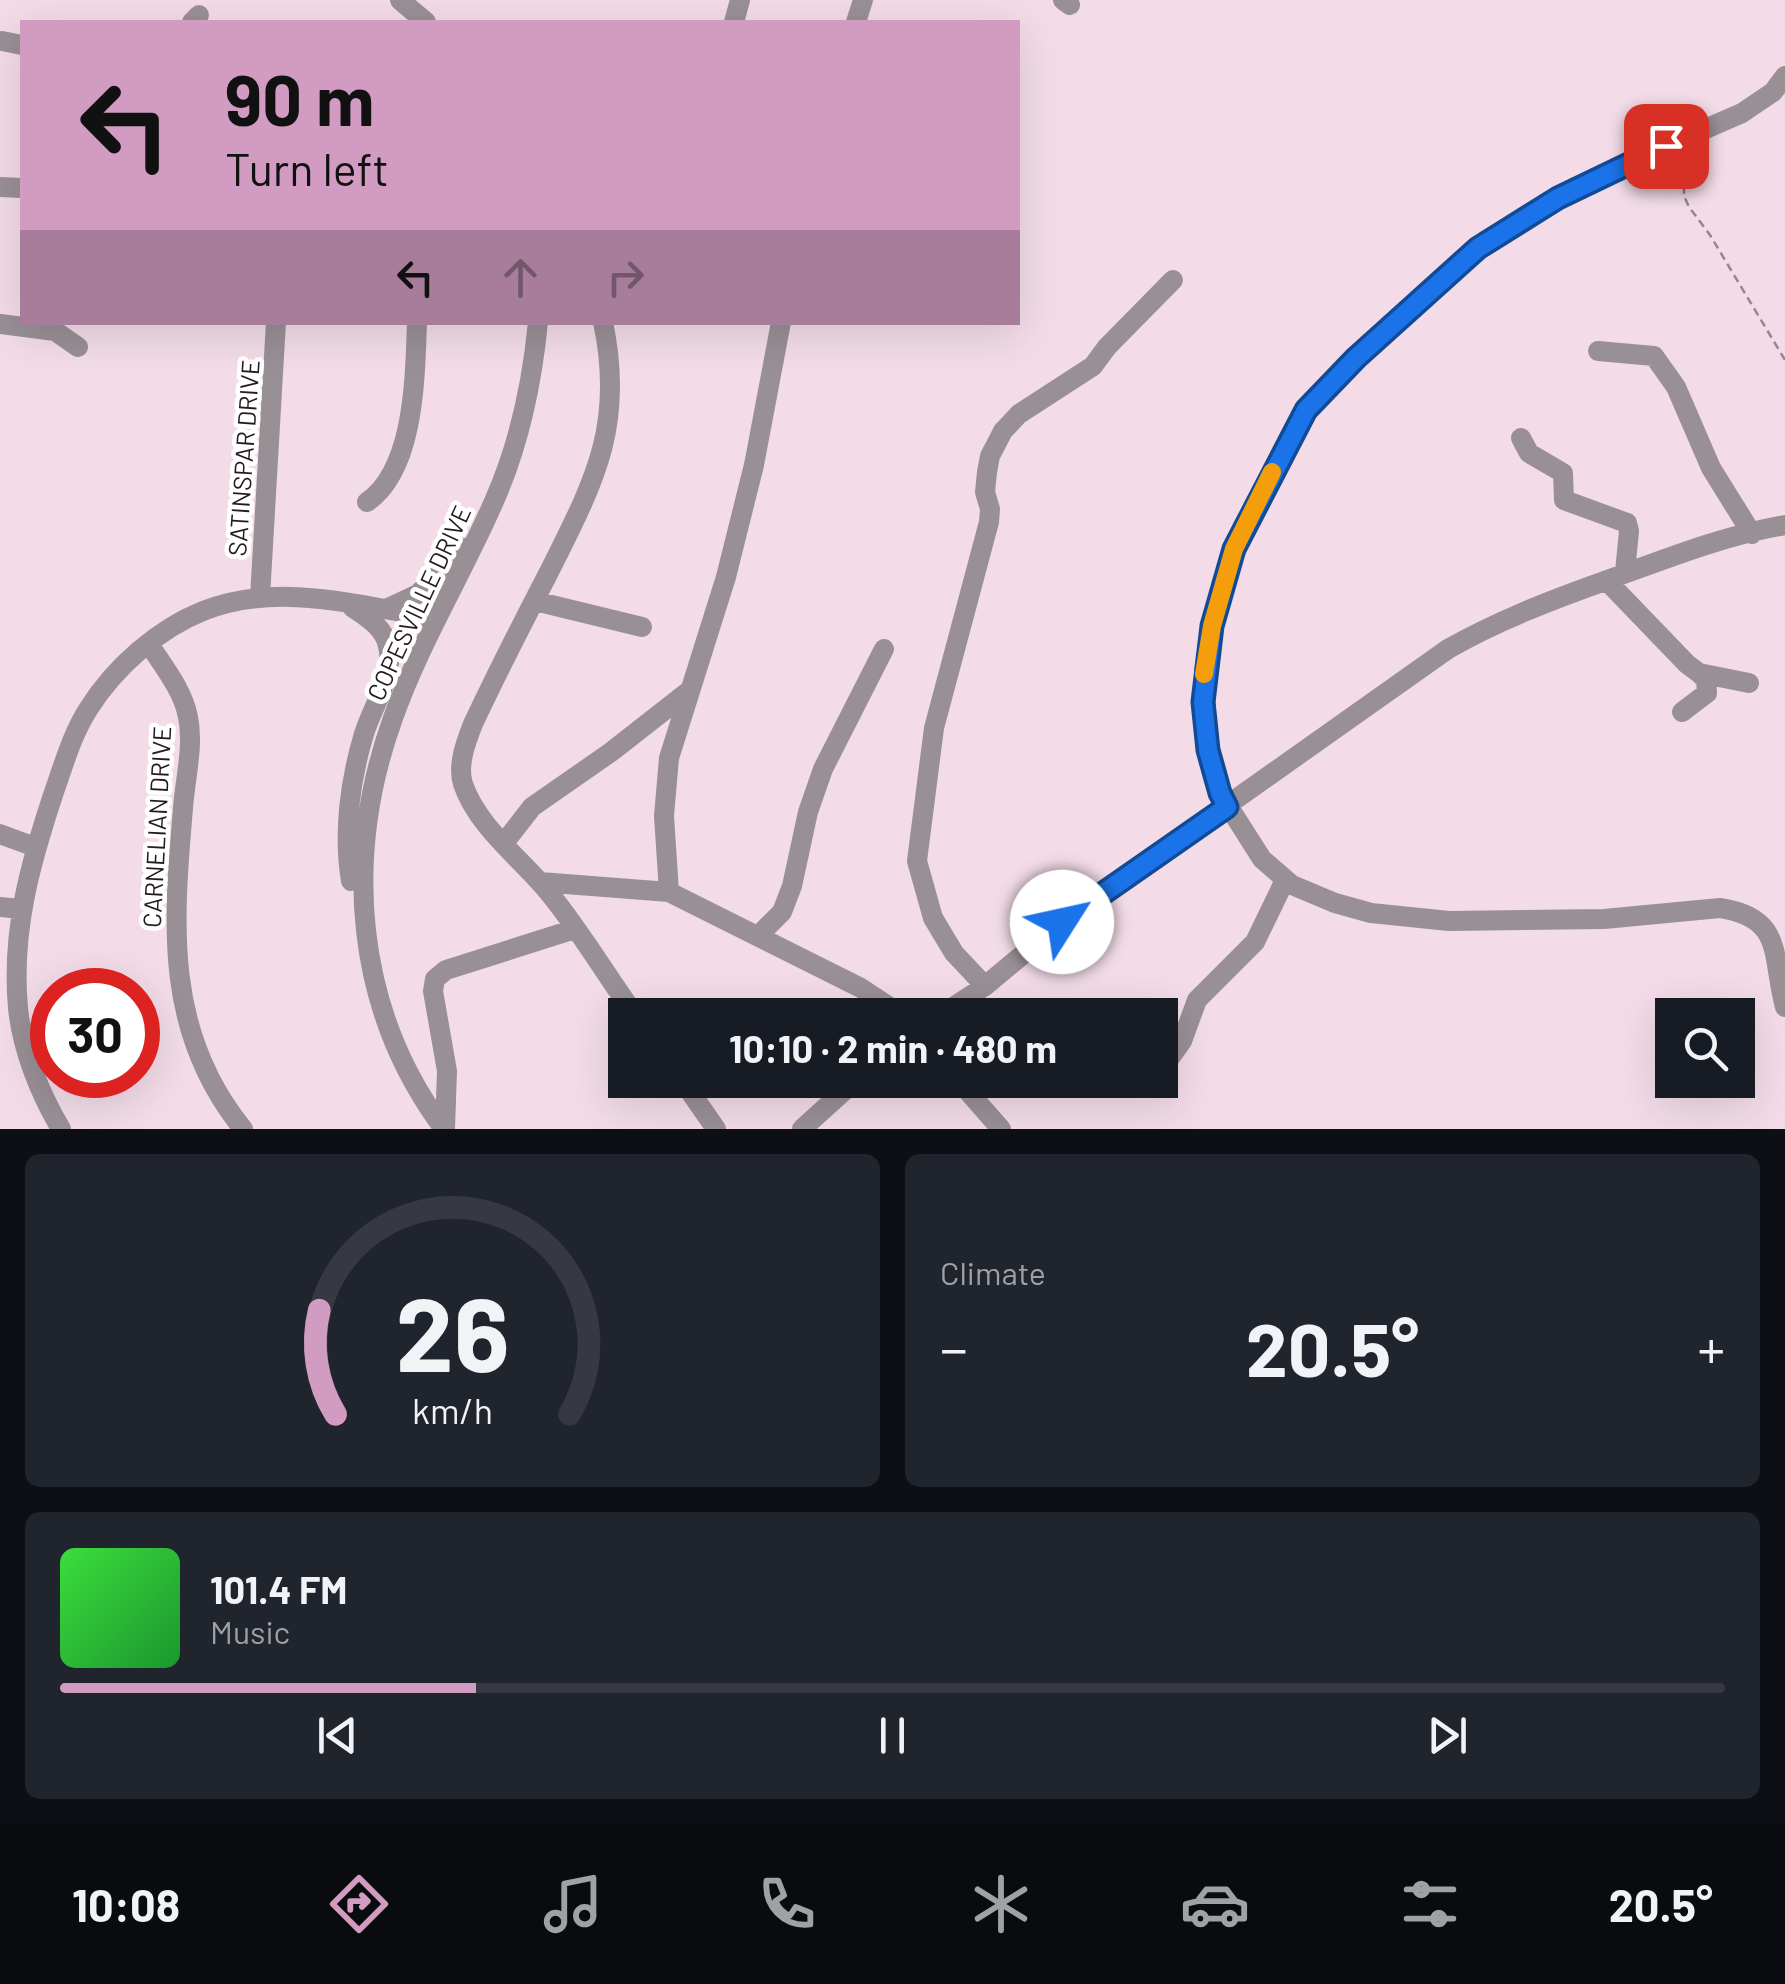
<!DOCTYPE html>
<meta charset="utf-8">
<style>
:root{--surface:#171b24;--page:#20242c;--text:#f1f3f6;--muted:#9ea1a6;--line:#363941;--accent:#d29cc2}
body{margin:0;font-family:Barlow,sans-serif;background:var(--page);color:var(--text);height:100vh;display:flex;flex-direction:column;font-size:38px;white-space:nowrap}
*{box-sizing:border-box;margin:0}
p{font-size:32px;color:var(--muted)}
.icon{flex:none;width:55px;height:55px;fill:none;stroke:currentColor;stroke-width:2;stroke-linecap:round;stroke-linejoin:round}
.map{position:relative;height:1129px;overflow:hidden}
.sheet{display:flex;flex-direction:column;gap:25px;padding:25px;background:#0d0f14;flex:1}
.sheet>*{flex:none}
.top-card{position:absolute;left:20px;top:20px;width:1000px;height:305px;border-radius:0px;box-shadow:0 10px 40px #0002;background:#d29cc2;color:#111;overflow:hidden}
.tools{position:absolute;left:1655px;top:998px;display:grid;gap:20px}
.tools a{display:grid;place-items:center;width:100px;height:100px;border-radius:0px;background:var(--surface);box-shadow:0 10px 40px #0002;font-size:50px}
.speed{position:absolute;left:30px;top:968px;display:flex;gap:20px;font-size:50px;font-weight:700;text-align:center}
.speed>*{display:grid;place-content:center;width:130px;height:130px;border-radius:50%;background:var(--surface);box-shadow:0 10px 40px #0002;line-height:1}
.speed .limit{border:15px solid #d22;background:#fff;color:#111}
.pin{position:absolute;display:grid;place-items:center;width:85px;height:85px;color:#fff;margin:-42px;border-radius:20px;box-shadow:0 5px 15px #0006}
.me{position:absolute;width:110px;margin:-55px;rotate:55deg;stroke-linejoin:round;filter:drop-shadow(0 0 8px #0008)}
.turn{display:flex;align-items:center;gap:35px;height:210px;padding:0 40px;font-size:45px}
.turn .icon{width:130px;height:130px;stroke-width:2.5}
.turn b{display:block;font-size:70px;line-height:85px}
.lanes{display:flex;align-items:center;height:95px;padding:0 40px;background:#0003;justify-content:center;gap:50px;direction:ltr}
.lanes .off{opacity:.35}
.big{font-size:75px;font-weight:700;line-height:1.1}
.sheet .card{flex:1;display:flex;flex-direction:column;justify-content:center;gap:15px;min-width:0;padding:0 35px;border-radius:15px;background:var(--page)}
.sheet .dial{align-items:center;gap:0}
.dial svg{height:260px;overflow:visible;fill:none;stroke:var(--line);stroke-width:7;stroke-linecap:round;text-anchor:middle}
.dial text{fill:var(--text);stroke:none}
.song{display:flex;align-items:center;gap:30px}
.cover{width:120px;height:120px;border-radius:15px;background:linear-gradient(135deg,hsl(120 70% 55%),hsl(130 70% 35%))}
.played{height:10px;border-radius:5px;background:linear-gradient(90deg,var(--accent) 25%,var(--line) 25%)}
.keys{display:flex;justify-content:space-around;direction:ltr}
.heat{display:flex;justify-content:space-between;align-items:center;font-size:55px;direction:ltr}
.sheet .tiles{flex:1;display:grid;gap:25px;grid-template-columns:1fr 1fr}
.card:last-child{grid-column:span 2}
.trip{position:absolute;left:608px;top:998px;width:570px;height:100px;border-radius:0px;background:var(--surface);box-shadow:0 10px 40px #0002;font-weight:700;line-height:100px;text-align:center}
.tab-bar{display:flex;height:160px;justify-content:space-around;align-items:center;background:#090b0e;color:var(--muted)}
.tab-bar .icon{width:70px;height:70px}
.tab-bar .active{color:var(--accent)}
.tab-bar b{font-size:45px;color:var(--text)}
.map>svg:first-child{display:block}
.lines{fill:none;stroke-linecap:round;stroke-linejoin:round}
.path{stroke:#97868f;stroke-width:2.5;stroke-dasharray:8 5;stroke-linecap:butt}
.minor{stroke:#999095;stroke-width:20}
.route-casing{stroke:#114b97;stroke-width:25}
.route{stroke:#1a73e8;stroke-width:18}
.slow{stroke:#f59e0b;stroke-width:18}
.labels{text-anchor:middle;stroke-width:9;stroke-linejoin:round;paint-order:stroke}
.street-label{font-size:25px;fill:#231b1f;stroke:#fff}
</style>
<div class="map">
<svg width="1785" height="1129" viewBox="0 0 1785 1129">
<rect width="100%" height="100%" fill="#f3dce8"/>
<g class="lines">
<path class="path" d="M1681,161l3,3v32l5,11 21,28 75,125"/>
<path class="minor" d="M400,0l26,22
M1063,0l7,5
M192,22l7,-7
M734,22l6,-22
M856,22l7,-22
M2,41l20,4
M1785,76l-12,16 -31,21 -112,49 -73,36 -79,50 -139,126 -33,36 -73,139 -22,77 -7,45 4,79 12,43 42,66 30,26 43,18 36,10 78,8 155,-2 116,-11c65,10 51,48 65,99
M0,187l22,1
M603,322c22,104 -9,160 -54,250 -26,50 -52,101 -76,152 -7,18 -16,41 -10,60 15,44 59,75 87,110 31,38 56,81 85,121
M0,324l55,7 23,16
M1598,351l56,5 22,31 35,81 41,66
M1521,438l8,15 34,20 1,27 63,23 2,8 -4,41
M367,502c48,-33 48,-126 50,-180
M1607,581l80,83 12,9 50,10
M260,597l16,-275
M535,601l107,26
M386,609l32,-15 47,-46
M149,644c14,22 34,46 39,73 6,29 -3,62 -5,91 -10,117 -19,224 60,321
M1682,712l25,-19 -1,-13 -7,-7
M0,834l35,13
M504,843l28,-36 79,-55 78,-61
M351,881c-8,-48 -1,-101 13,-147 8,-27 31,-59 24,-88 -4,-19 -22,-29 -36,-39
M540,882l129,10 192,96 41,27
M669,892l-5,-76 5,-58 57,-181 28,-112 27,-143
M0,907l21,2
M759,935l23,-23 10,-26 16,-74 15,-43 61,-120
M985,986l-31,-33 -21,-35 -16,-57 17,-133 55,-206 1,-13 -5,-17 2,-20 3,-16 13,-25 16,-17 74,-48 14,-19 66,-67
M941,1015l44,-29 77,-64 386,-273c49,-28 101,-48 154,-67 61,-22 119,-46 183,-57
M1160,1072l22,-31 15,-41 58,-58 30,-62
M682,1080l34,49
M958,1080l43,49
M61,1129c-21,-35 -39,-80 -43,-121 -7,-76 12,-144 36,-216 10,-28 18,-58 35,-84 26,-41 69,-79 114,-97 74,-30 157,-5 232,7
M444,1129c-90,-120 -101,-272 -51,-411 27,-76 70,-145 102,-219 25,-57 37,-115 43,-177
M445,1129l2,-58 -14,-80 2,-12 11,-9 129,-41
M802,1129l54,-49"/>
</g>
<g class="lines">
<g class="route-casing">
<path id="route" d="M1062,922l165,-115 -7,-14 -12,-43 -5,-48 9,-76 22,-77 72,-139 50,-52 122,-110 80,-50 108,-52"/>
</g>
<use href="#route" class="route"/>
<path class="slow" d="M1204,674l8,-48 22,-77 38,-77"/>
</g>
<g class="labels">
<g class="street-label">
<text transform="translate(244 458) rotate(-86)" y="9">SATINSPAR DRIVE</text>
<text transform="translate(419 603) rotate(-65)" y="9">COPESVILLE DRIVE</text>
<text transform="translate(157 827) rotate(-87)" y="9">CARNELIAN DRIVE</text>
</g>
</g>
</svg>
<div class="tools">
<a><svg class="icon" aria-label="search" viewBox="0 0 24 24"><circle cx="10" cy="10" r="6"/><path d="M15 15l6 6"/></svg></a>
</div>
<div class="speed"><div class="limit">30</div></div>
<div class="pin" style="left:1666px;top:146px;background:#d93025"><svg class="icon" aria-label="arrive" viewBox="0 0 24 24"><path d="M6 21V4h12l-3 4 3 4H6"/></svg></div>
<svg class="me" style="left:1062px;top:922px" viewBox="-20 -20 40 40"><circle r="19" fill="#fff"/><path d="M0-13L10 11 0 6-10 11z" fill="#1a73e8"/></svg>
<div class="trip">10:10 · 2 min · 480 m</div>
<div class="top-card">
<div class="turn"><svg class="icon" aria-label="left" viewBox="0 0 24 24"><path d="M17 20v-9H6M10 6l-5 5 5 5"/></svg><div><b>90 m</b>Turn left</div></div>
<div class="lanes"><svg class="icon" aria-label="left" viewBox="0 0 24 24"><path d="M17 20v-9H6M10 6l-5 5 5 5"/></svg><svg class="icon off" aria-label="ahead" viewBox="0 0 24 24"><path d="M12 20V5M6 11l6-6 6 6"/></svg><svg class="icon off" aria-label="right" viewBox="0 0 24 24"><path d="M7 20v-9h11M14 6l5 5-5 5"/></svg></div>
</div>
</div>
<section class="sheet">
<div class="tiles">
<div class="card dial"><svg viewBox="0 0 100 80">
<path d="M14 69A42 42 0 1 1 86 69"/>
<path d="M14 69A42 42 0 0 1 9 37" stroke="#d29cc2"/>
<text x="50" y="56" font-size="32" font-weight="700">26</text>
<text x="50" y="72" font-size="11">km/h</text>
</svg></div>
<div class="card"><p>Climate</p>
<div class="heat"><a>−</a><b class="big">20.5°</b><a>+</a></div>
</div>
<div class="card">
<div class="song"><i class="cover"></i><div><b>101.4 FM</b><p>Music</p></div></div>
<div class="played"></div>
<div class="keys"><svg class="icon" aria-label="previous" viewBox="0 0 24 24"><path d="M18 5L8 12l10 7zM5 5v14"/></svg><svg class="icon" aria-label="pause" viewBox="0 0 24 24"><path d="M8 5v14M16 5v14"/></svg><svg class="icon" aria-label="next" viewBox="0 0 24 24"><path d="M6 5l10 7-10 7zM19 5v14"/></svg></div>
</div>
</div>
</section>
<nav class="tab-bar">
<b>10:08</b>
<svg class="icon active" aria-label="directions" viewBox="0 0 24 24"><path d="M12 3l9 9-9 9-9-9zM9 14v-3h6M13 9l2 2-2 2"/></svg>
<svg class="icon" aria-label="music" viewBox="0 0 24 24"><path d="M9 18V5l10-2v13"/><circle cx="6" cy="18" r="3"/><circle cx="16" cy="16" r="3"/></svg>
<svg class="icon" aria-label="phone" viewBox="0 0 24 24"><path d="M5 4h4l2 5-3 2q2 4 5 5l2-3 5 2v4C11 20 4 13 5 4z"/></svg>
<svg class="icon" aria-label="climate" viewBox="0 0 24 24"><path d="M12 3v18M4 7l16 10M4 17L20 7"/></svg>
<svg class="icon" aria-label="car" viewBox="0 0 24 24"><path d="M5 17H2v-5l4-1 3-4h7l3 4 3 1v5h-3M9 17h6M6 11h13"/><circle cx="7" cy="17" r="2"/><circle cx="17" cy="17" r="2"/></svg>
<svg class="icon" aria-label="filters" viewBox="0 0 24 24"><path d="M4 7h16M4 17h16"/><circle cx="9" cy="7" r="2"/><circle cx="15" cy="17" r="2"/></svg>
<b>20.5°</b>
</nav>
